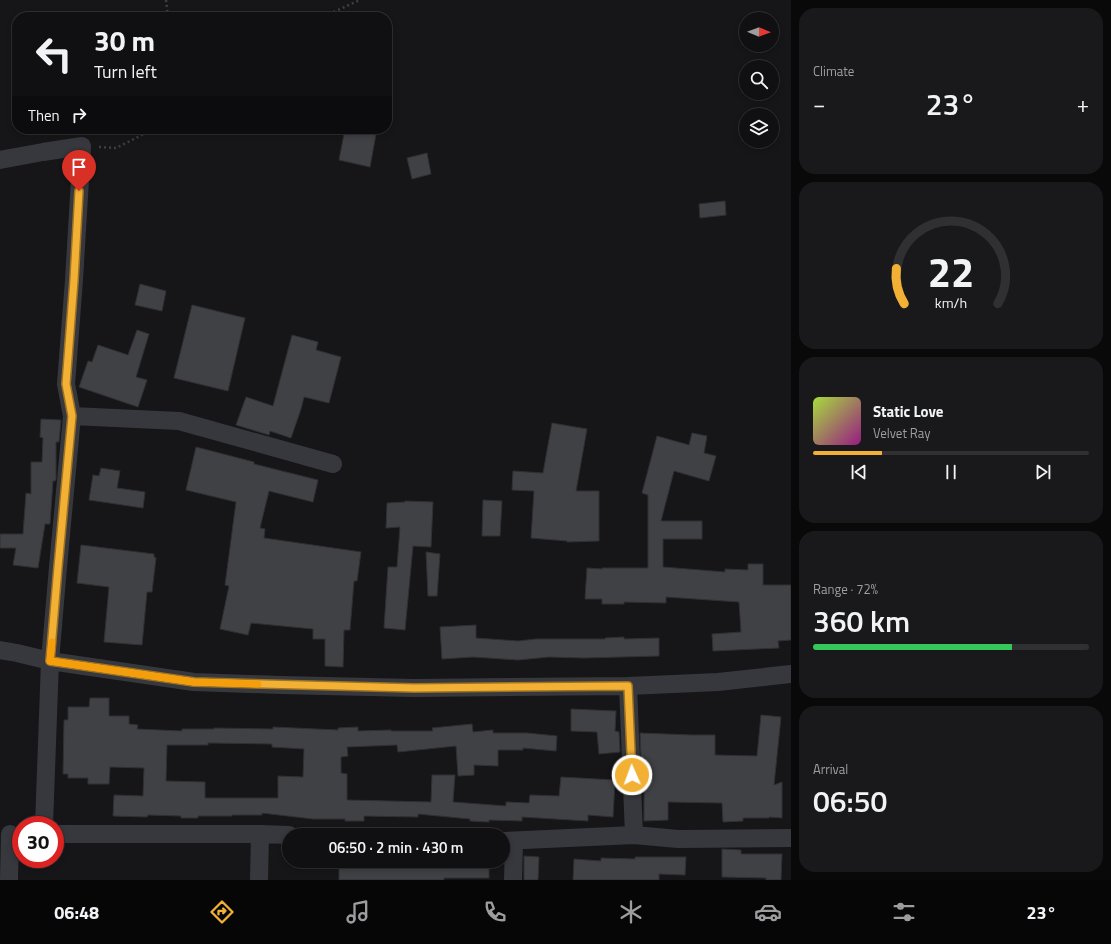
<!DOCTYPE html>
<meta charset="utf-8">
<style>
:root{--surface:#101012;--page:#19191b;--text:#f1f3f6;--muted:#9c9d9f;--line:#303032;--accent:#f2b134}
body{margin:0;font-family:"Titillium Web",sans-serif;background:var(--page);color:var(--text);height:100vh;display:flex;flex-direction:column;font-size:15px;white-space:nowrap}
*{box-sizing:border-box;margin:0}
p{font-size:13px;color:var(--muted)}
.icon{flex:none;width:22px;height:22px;fill:none;stroke:currentColor;stroke-width:2;stroke-linecap:round;stroke-linejoin:round}
.map{position:relative;flex:1;overflow:hidden}
.panel{display:flex;flex-direction:column;gap:8px;padding:8px;background:#09090a;width:320px}
.panel>*{flex:none}
.banner{position:absolute;left:12px;top:12px;width:380px;height:122px;border-radius:16px;box-shadow:0 2px 6px #0003,0 0 0 1px var(--line);background:#101012;color:var(--text);overflow:hidden}
.needle{width:26px;rotate:91deg}
.buttons{position:absolute;left:739px;top:12px;display:grid;gap:8px}
.buttons a{display:grid;place-items:center;width:40px;height:40px;border-radius:50%;background:var(--surface);box-shadow:0 2px 6px #0003,0 0 0 1px var(--line);font-size:20px}
.speed{position:absolute;left:12px;top:816px;display:flex;gap:8px;font-size:20px;font-weight:700;text-align:center}
.speed>*{display:grid;place-content:center;width:52px;height:52px;border-radius:50%;background:var(--surface);box-shadow:0 2px 6px #0003,0 0 0 1px var(--line);line-height:1}
.speed .limit{border:6px solid #d22;background:#fff;color:#111}
.pin{position:absolute;display:grid;place-items:center;width:34px;height:34px;color:#fff;margin:-41px -17px;border-radius:50% 50% 50% 0;rotate:-45deg;box-shadow:0 0 4px #0007}
.pin .icon{rotate:45deg}
.me{position:absolute;width:44px;margin:-22px;rotate:358deg;stroke-linejoin:round;filter:drop-shadow(0 0 3px #0008)}
.turn{display:flex;align-items:center;gap:14px;height:84px;padding:0 16px;font-size:18px}
.turn .icon{width:52px;height:52px;stroke-width:2.5}
.turn b{display:block;font-size:28px;line-height:34px}
.then{display:flex;align-items:center;height:38px;padding:0 16px;background:#0003;gap:8px;font-size:15px}
.big{font-size:30px;font-weight:600;line-height:1.1}
.panel .card{flex:1;display:flex;flex-direction:column;justify-content:center;gap:6px;min-width:0;padding:0 14px;border-radius:16px;background:var(--page)}
.panel .dial{align-items:center;gap:0}
.dial svg{height:104px;overflow:visible;fill:none;stroke:var(--line);stroke-width:7;stroke-linecap:round;text-anchor:middle}
.dial text{fill:var(--text);stroke:none}
.song{display:flex;align-items:center;gap:12px}
.cover{width:48px;height:48px;border-radius:6px;background:linear-gradient(135deg,hsl(80 70% 55%),hsl(310 70% 35%))}
.played{height:4px;border-radius:2px;background:linear-gradient(90deg,var(--accent) 25%,var(--line) 25%)}
.keys{display:flex;justify-content:space-around;direction:ltr}
.heat{display:flex;justify-content:space-between;align-items:center;font-size:22px;direction:ltr}
.charge{height:6px;border-radius:3px;background:linear-gradient(90deg,#34c759 72%,var(--line) 0)}
.trip{position:absolute;left:282px;top:828px;width:228px;height:40px;border-radius:20px;background:var(--surface);box-shadow:0 2px 6px #0003,0 0 0 1px var(--line);font-weight:600;line-height:40px;text-align:center}
.dock{display:flex;height:64px;justify-content:space-around;align-items:center;background:#060607;color:var(--muted)}
.dock .icon{width:28px;height:28px}
.dock .selected{color:var(--accent)}
.dock b{font-size:18px;color:var(--text)}
main{display:flex;flex:1;min-height:0}
.map>svg:first-child{display:block}
.building{fill:#404145;stroke:#303034;fill-rule:evenodd}
.lines{fill:none;stroke-linecap:round;stroke-linejoin:round}
.path{stroke:#3d3f44;stroke-width:2.5;stroke-dasharray:2 3;stroke-linecap:butt}
.street{stroke:#37383d;stroke-width:18}
.route-casing{stroke:#9d7322;stroke-width:10}
.route{stroke:#f2b134;stroke-width:7}
.slow{stroke:#f59e0b;stroke-width:7}
</style>
<main>
<div class="map">
<svg width="791" height="880" viewBox="0 0 791 880">
<rect width="100%" height="100%" fill="#161618"/>
<path class="building" d="M345,129l31,5 -6,33 -31,-7z
M427,153l4,21 -19,5 -5,-21z
M725,201l1,14 -26,3 -1,-14z
M140,284l26,7 -4,20 -27,-6z
M192,305l53,13 -17,73 -54,-13z
M137,330l12,4 -13,43 11,3 -9,27 -59,-20 9,-26 4,1 6,-17 30,10z
M292,335l26,7 -2,8 25,7 -12,46 -25,-6 -3,12 -10,29 -21,-7 -1,4 -33,-10 10,-28 27,9z
M41,419l20,1 -2,22h-3v37l-1,2h-2l-3,43h-5l-7,44 -25,-3 3,-17h-16v-14h23l3,-41 5,1v-32h11l1,-24 -3,-1z
M552,423l35,6 -11,62h23v50l-32,1v-1l-36,-3 3,-47 -22,-1 1,-19 30,2z
M692,433l15,3 -3,17 12,3 -7,25 -35,-10 -13,50h41v18h-39v28l62,5v-3l23,1v-6h15v21h28v55l-13,1 1,7 -66,3 -1,-17 29,-2 -2,-30 -73,-5v6l-42,-1v2h-22v-5h-17l2,-31 15,1v-1h46v-73l-6,-2 15,-57 32,9z
M196,447l58,15v2l64,16 -5,22 -44,-11 -9,37 5,1 -1,9 97,14 -4,29h-3l-4,49h-6l-1,37 -18,-1v-27h-12v-10l-62,-6 -3,12 -28,-6 9,-43 -4,-1 11,-83 -50,-12z
M101,468l19,3 -3,17 28,4 -2,16 -54,-8 4,-25 6,1z
M483,500l19,1 -2,35h-18z
M405,501l28,1 -2,45 -18,-1 -8,84 -21,-2 4,-61h9l3,-40 -14,1 1,-25 18,-1z
M81,545l73,9v3l2,1 -4,34h-5l-5,53 -38,-3 5,-55 -32,-4z
M426,552l14,2 -3,42h-9z
M476,625v13l42,3 18,-2h69v-1l19,-1v2l35,-1v18l-75,2 -35,-1 -31,3 -45,-3 -31,2 -2,-32z
M90,698h19v18h20v8l9,1 -1,4 45,2v-2h32v-1l59,1v-2l65,3v-2l20,-1v4l33,-1v1h42l-1,-3 40,-4 1,8 20,-2v3h34l30,3 -1,15 -33,-3v2h-25v16l-24,-1v10l-16,1 -2,-30 -58,6 -1,-7 -50,2 1,9 -7,1v16l6,1v26l84,2 1,-27h23l-2,27 53,4v-4l23,1 1,-8 29,1 2,-19 54,3 -2,37 -25,-2v6l-66,-4v4l-33,-1v2l-19,-1v-2l-52,-5v3l-54,-1v5h-19v-2h-32l-51,-6v2h-30v1h-34v2h-17v-2l-33,-1 -1,2 -34,-1 1,-21 29,1 1,-28 -34,-1 -1,17h-21v-6h-20v-4h-5l1,-54h4v-13h21zM208,743l64,1v3l32,2 -1,28 -25,-1v22h-73v-16l-39,-1 1,-36h41z
M571,709l45,2 -1,20 4,1 1,20 -21,2 -2,-22 -26,-1z
M761,715l20,2 -7,68 8,-3v36l-13,-1v1h-26v3l-20,1 -1,-19 -54,-1v18l-24,1v-21l1,-42h-4l-1,-25 52,2h23v20l42,1z
M722,849l19,1v4h41l-1,26h-15v-2l-44,-1z
M524,856l15,1 -1,23h-14z
M635,857h51l-1,18 -26,-1v6h-86l1,-21 27,2v-3l34,1z
M339,861h150v17h-45v2h-105z"/>
<g class="lines">
<path class="path" d="M166,0l2,17
M325,17l4,-3 31,-14
M99,147l17,1 38,-19"/>
<path class="street" d="M0,160l43,-8 39,-6 -8,134 -8,104 6,32 -14,151 -8,94 -6,164
M72,416l107,5 154,43
M0,650l17,3 33,8 144,21 87,3 133,3 214,-2 90,-4 73,-8
M628,686l6,149
M55,834h205l29,1
M503,841l131,-6 44,4 113,-1
M9,880l1,-46
M259,880l1,-46
M513,880l1,-39"/>
</g>
<g class="lines">
<g class="route-casing">
<path id="route" d="M79,191l-5,89 -8,104 6,32 -14,151 -8,94 144,21 220,6 214,-2 4,89"/>
</g>
<use href="#route" class="route"/>
<path class="slow" d="M52,642l-2,19 144,21 64,2"/>
</g>
</svg>
<div class="buttons">
<a><svg class="needle" viewBox="-14 -14 28 28"><path d="M0-13l5 13h-10z" fill="#e53935"/><path d="M0 13l5-13h-10z" fill="#9c9d9f"/></svg></a>
<a><svg class="icon" aria-label="search" viewBox="0 0 24 24"><circle cx="10" cy="10" r="6"/><path d="M15 15l6 6"/></svg></a>
<a><svg class="icon" aria-label="layers" viewBox="0 0 24 24"><path d="M12 4l9 5-9 5-9-5zM3 14l9 5 9-5"/></svg></a>
</div>
<div class="speed"><div class="limit">30</div></div>
<div class="pin" style="left:79px;top:191px;background:#d93025"><svg class="icon" aria-label="arrive" viewBox="0 0 24 24"><path d="M6 21V4h12l-3 4 3 4H6"/></svg></div>
<svg class="me" style="left:632px;top:775px" viewBox="-20 -20 40 40"><circle r="17" fill="#f2b134" stroke="#fff" stroke-width="3"/><path d="M0-11L8 9 0 5-8 9z" fill="#fff"/></svg>
<div class="trip">06:50 · 2 min · 430 m</div>
<div class="banner">
<div class="turn"><svg class="icon" aria-label="left" viewBox="0 0 24 24"><path d="M17 20v-9H6M10 6l-5 5 5 5"/></svg><div><b>30 m</b>Turn left</div></div>
<div class="then">Then<svg class="icon" aria-label="right" viewBox="0 0 24 24"><path d="M7 20v-9h11M14 6l5 5-5 5"/></svg></div>
</div>
</div>
<section class="panel">
<div class="card"><p>Climate</p>
<div class="heat"><a>−</a><b class="big">23°</b><a>+</a></div>
</div>
<div class="card dial"><svg viewBox="0 0 100 80">
<path d="M14 69A42 42 0 1 1 86 69"/>
<path d="M14 69A42 42 0 0 1 8 42" stroke="#f2b134"/>
<text x="50" y="56" font-size="32" font-weight="700">22</text>
<text x="50" y="72" font-size="11">km/h</text>
</svg></div>
<div class="card">
<div class="song"><i class="cover"></i><div><b>Static Love</b><p>Velvet Ray</p></div></div>
<div class="played"></div>
<div class="keys"><svg class="icon" aria-label="previous" viewBox="0 0 24 24"><path d="M18 5L8 12l10 7zM5 5v14"/></svg><svg class="icon" aria-label="pause" viewBox="0 0 24 24"><path d="M8 5v14M16 5v14"/></svg><svg class="icon" aria-label="next" viewBox="0 0 24 24"><path d="M6 5l10 7-10 7zM19 5v14"/></svg></div>
</div>
<div class="card"><p>Range · 72%</p><b class="big">360 km</b><div class="charge"></div></div>
<div class="card"><p>Arrival</p><b class="big">06:50</b></div>
</section>
</main>
<nav class="dock">
<b>06:48</b>
<svg class="icon selected" aria-label="directions" viewBox="0 0 24 24"><path d="M12 3l9 9-9 9-9-9zM9 14v-3h6M13 9l2 2-2 2"/></svg>
<svg class="icon" aria-label="music" viewBox="0 0 24 24"><path d="M9 18V5l10-2v13"/><circle cx="6" cy="18" r="3"/><circle cx="16" cy="16" r="3"/></svg>
<svg class="icon" aria-label="phone" viewBox="0 0 24 24"><path d="M5 4h4l2 5-3 2q2 4 5 5l2-3 5 2v4C11 20 4 13 5 4z"/></svg>
<svg class="icon" aria-label="climate" viewBox="0 0 24 24"><path d="M12 3v18M4 7l16 10M4 17L20 7"/></svg>
<svg class="icon" aria-label="car" viewBox="0 0 24 24"><path d="M5 17H2v-5l4-1 3-4h7l3 4 3 1v5h-3M9 17h6M6 11h13"/><circle cx="7" cy="17" r="2"/><circle cx="17" cy="17" r="2"/></svg>
<svg class="icon" aria-label="filters" viewBox="0 0 24 24"><path d="M4 7h16M4 17h16"/><circle cx="9" cy="7" r="2"/><circle cx="15" cy="17" r="2"/></svg>
<b>23°</b>
</nav>
